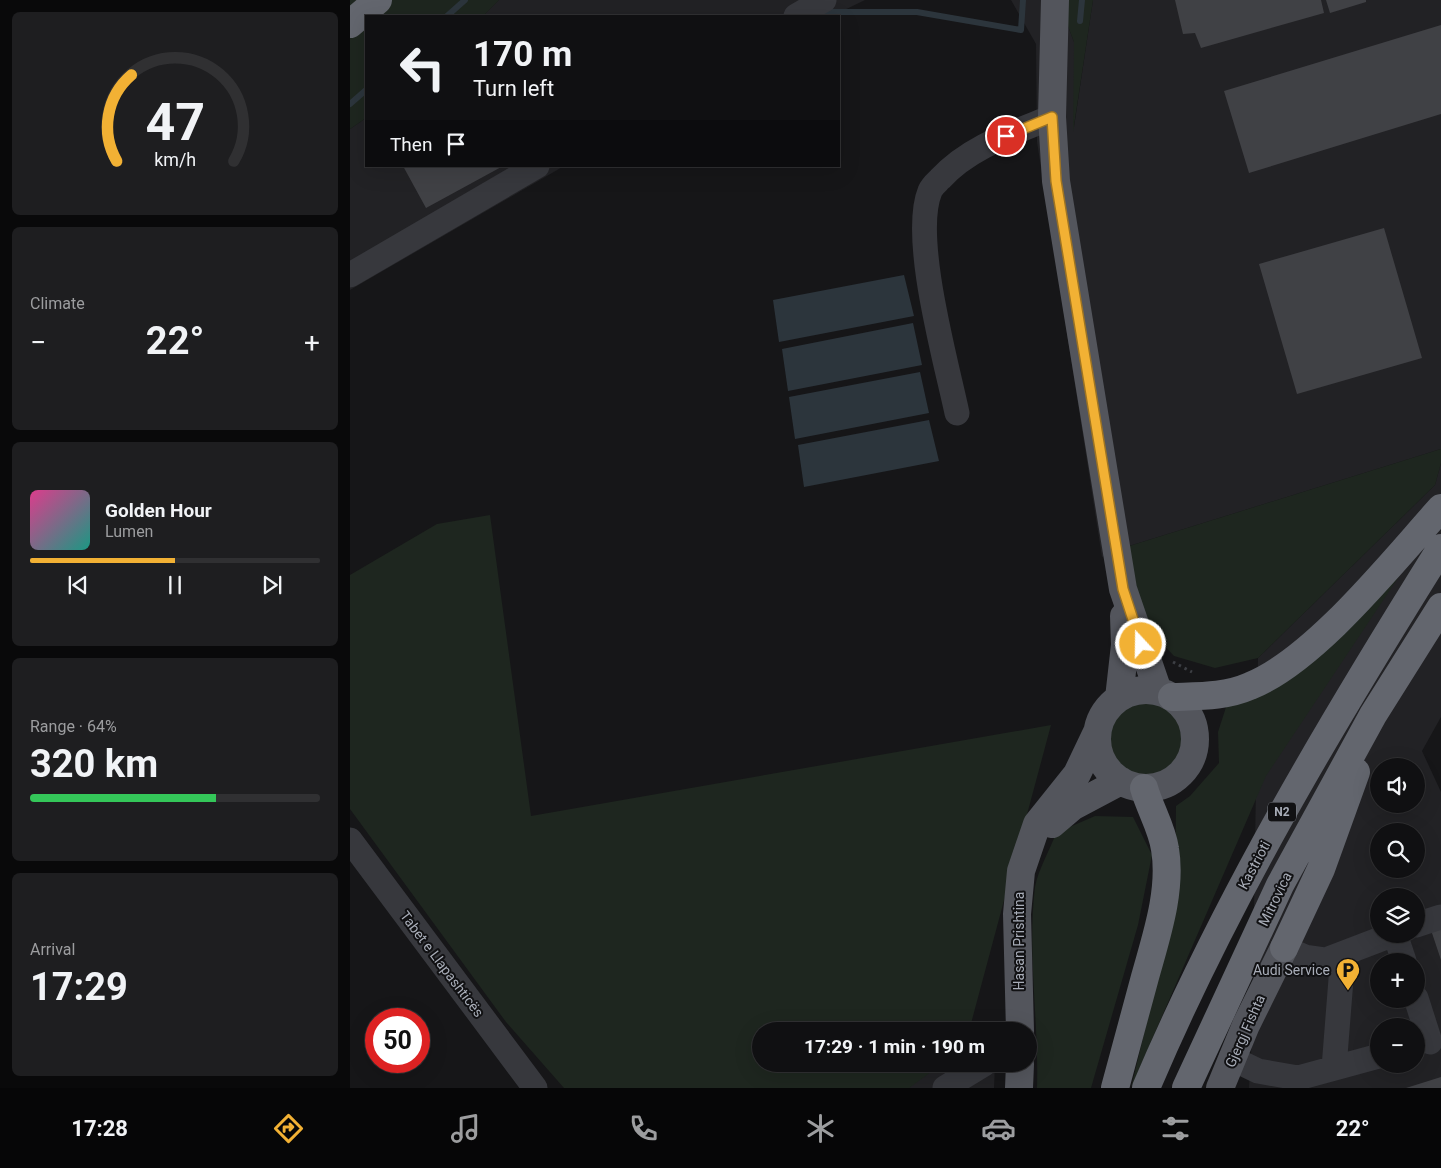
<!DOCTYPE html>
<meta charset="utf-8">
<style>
:root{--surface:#101012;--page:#1e1e20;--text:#f1f3f6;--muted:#9c9d9f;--line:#303032;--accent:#f2b134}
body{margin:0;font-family:Roboto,sans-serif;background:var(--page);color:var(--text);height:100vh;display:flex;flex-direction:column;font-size:19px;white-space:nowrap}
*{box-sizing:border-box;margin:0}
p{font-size:16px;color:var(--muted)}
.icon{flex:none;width:28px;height:28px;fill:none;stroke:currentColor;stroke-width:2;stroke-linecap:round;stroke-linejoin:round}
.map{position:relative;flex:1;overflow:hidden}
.panel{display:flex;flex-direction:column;gap:12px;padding:12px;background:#09090a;width:350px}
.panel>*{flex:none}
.hud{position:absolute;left:15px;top:15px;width:475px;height:152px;border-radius:0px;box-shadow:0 5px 20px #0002,0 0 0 1px var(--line);background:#101012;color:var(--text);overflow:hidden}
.tools{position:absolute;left:1020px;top:758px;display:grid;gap:10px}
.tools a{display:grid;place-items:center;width:55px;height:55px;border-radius:50%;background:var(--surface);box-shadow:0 5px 20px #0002,0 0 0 1px var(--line);font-size:25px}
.speed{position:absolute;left:15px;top:1008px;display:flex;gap:10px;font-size:25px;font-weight:700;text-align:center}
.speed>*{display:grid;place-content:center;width:65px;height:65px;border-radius:50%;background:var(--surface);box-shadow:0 5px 20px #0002,0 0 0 1px var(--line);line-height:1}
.speed .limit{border:8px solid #d22;background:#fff;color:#111}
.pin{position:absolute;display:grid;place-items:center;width:42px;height:42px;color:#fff;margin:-21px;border:2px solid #fff;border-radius:50%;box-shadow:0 1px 5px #0007}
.me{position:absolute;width:55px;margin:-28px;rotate:339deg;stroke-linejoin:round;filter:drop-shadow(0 0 4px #0008)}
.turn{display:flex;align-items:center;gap:18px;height:105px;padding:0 25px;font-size:22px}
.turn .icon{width:65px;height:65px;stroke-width:2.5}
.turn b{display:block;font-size:35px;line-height:42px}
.then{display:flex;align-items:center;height:48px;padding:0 25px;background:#0003;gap:10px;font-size:19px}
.big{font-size:38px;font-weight:700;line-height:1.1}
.panel .tile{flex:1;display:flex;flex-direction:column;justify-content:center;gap:8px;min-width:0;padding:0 18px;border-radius:8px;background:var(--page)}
.panel .dial{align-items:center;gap:0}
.dial svg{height:130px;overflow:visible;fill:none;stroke:var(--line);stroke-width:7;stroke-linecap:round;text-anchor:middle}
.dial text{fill:var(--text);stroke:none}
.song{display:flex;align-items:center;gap:15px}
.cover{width:60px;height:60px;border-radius:8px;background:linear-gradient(135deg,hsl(330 70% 55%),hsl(170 70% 35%))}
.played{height:5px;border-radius:2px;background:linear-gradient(90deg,var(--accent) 50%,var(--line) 50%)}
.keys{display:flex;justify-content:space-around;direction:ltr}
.heat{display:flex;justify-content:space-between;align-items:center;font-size:28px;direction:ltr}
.charge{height:8px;border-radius:4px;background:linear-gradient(90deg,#34c759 64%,var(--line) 0)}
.trip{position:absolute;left:402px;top:1022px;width:285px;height:50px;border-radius:25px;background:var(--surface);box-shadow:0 5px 20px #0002,0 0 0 1px var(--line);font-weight:700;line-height:50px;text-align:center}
.dock{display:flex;height:80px;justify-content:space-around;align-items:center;background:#060607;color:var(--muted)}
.dock .icon{width:35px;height:35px}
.dock .on{color:var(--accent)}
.dock b{font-size:22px;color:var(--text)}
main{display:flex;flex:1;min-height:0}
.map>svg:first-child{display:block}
.built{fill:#222225;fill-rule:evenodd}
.green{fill:#1e261f}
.water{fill:#2c353c}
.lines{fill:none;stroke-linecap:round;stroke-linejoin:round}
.stream{stroke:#2c353c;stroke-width:6}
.building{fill:#404145}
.path{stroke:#3d3f44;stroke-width:3;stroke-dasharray:2.5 4;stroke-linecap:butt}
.minor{stroke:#37383d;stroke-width:25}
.major{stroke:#53555c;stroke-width:28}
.highway{stroke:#63666e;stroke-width:28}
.route-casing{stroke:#9d7322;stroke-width:12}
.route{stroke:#f2b134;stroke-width:9}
.labels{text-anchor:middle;stroke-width:4;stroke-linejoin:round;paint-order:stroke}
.shield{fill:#111113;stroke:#7b7e86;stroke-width:1}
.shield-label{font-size:12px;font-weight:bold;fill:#a8adb8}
.street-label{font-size:14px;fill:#a8adb8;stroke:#111113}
.poi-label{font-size:14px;fill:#a8adb8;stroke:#111113;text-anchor:end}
</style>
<main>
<section class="panel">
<div class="tile dial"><svg viewBox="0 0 100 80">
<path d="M14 69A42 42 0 1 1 86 69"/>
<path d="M14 69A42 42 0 0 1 23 16" stroke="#f2b134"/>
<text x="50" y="56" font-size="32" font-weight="700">47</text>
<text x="50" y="72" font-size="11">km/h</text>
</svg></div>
<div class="tile"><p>Climate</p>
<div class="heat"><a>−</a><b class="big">22°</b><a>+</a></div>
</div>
<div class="tile">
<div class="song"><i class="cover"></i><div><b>Golden Hour</b><p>Lumen</p></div></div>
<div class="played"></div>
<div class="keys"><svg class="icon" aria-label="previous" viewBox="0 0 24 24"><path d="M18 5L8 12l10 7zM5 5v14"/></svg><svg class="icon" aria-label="pause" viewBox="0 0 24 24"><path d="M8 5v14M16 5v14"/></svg><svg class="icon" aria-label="next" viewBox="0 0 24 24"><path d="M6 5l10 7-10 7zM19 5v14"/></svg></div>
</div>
<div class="tile"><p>Range · 64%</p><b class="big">320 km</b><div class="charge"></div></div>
<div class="tile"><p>Arrival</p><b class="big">17:29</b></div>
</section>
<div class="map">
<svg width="1091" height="1088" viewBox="0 0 1091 1088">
<rect width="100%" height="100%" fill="#161618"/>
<path class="built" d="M149,0h366l-33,16h-349z
M661,0h47l16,42v85l19,-127h348v449l-315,98 -24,10 -65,-415 -1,-98z
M16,118v48h198l-214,124v-161z
M1091,463v254l-19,34 19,41v296h-192l3,-51 6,-379 177,-173zM1029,766h37v38h-37zM1029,831h37v38h-37zM1029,896h37v38h-37zM1029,961h37v38h-37zM1029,1026h37v38h-37z
M589,1064h56l-1,24h-91z"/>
<path class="green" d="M0,0h149l-16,16h-117v102l-16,11z
M708,0h35l-20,132 1,-90z
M1091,449v14l-6,22 -177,173 -43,10 -41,-12 -33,-35 -15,-74z
M140,515l41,301 520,-91 -82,306h-208v33h181l-33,24h-345l-58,-66 -156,-213v-234l87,-51z
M1062,557l-146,219 -135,312 44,-183 1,-99 14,-10 29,-33 -1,-31 9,-28z
M757 737a38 38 0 1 1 76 0a38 38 0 1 1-76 0Z
M745,816l38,1 19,38 -14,70 -47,163h-54c2,-67 -10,-134 -2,-201 3,-17 15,-37 21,-54z"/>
<path class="water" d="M554,275l10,41 -135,26 -6,-42z
M563,323l9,42 -134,26 -6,-42z
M570,372l9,41 -134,26 -6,-42z
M579,420l10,41 -135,26 -6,-42z"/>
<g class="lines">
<path class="stream" d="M97,16l18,-16
M468,16l12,-4h87l104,18 2,-30
M730,21l2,-21
M0,104l16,-14"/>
</g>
<path class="building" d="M825,0h146l3,13 -123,35 -6,-15 -12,1z
M976,0h40v2l-36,11z
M1091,25v89l-192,59 -25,-82z
M53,166h100l-77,42z
M1034,228l38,130 -125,36 -38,-130z
M1091,924v36l-11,-33z
M1091,1077v11h-35z"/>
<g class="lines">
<path class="path" d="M823,662l19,10"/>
<path class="minor" d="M446,16l28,-16
M0,275l187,-109
M607,413c-11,-52 -46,-176 -27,-222 2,-5 7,-9 10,-12 29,-32 73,-46 112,-62
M0,840l185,248
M1066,925l25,-8
M1045,934l9,27
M934,948l21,9 21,3 68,-26
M1066,998l14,44
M881,1058l27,13 40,7 81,-22
M984,1068l9,-114
M595,1088l39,-24"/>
<path class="major" d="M705,0l-3,117 4,64 67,408 35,102
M747 739a49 49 0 1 1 98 0a49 49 0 1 1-98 0Z
M769,698l6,-53 -1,-29
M702,824l20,-17 49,-26
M670,1031l-3,-117 4,-43 16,-47 40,-50 20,-42
M669,1088l1,-24
M870,1088l26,-63 38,-77"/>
<path class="highway" d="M0,24l28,-24
M822,697c27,-1 53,0 78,-11 65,-26 143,-125 191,-178
M934,948l37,-79 35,-97
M765,1088c10,-37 20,-74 30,-111 11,-40 27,-86 20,-128 -3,-21 -15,-40 -21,-61
M796,1088c80,-189 186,-366 295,-540
M836,1088l94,-203 93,-170 68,-108"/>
</g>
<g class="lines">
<g class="route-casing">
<path id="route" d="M656,136l46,-19 4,64 67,408 18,55"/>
</g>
<use href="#route" class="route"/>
</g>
<defs>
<g id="parking-pin" transform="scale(1.25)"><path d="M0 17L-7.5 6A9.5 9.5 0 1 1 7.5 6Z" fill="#f2b134" stroke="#111113"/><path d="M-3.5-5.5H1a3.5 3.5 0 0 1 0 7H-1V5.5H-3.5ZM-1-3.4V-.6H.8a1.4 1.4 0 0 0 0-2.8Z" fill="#111"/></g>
</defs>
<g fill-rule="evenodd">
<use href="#parking-pin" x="998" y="970"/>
</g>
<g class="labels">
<rect class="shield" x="918" y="802.5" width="28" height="19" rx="4"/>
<g class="shield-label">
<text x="932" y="816">N2</text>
</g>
<g class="street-label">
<text transform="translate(904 865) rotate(-62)" y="5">Kastrioti</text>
<text transform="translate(925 899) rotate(-64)" y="5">Mitrovica</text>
<text transform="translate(669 941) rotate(-90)" y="5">Hasan Prishtina</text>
<text transform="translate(92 964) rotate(53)" y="5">Tabet e Llapashticës</text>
<text transform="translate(895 1031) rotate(-66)" y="5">Gjergj Fishta</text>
</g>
<g class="poi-label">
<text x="980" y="975">Audi Service</text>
</g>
</g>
</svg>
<div class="tools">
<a><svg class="icon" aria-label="sound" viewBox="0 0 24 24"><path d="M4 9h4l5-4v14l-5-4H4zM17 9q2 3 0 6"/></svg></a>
<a><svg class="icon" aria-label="search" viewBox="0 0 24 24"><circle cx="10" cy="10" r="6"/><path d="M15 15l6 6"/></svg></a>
<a><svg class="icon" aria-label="layers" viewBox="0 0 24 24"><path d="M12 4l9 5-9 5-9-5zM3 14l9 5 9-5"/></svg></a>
<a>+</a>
<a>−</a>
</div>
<div class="speed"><div class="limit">50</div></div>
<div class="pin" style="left:656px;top:136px;background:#d93025"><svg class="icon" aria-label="arrive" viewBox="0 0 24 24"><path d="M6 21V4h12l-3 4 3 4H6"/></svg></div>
<svg class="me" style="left:791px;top:644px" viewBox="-20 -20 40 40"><circle r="17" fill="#f2b134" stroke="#fff" stroke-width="3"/><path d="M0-11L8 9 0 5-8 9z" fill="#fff"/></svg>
<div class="trip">17:29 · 1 min · 190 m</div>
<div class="hud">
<div class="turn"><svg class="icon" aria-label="left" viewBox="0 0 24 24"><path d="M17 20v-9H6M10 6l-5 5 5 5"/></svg><div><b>170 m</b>Turn left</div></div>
<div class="then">Then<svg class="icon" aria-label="arrive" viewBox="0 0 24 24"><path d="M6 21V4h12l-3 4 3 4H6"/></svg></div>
</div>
</div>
</main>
<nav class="dock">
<b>17:28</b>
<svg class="icon on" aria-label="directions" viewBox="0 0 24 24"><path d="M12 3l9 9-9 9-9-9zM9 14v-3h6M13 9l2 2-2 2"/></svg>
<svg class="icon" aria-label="music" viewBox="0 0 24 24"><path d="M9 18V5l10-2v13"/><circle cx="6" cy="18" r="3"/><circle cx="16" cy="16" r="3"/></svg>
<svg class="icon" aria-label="phone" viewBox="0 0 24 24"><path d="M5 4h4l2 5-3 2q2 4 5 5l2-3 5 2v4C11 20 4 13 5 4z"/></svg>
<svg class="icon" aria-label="climate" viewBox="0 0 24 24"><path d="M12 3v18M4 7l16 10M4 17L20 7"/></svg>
<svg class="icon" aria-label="car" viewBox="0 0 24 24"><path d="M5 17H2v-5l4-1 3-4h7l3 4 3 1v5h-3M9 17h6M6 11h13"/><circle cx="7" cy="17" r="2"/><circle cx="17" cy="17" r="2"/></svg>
<svg class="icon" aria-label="filters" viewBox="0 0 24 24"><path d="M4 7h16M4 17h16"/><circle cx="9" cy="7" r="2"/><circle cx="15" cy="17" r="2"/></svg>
<b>22°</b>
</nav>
